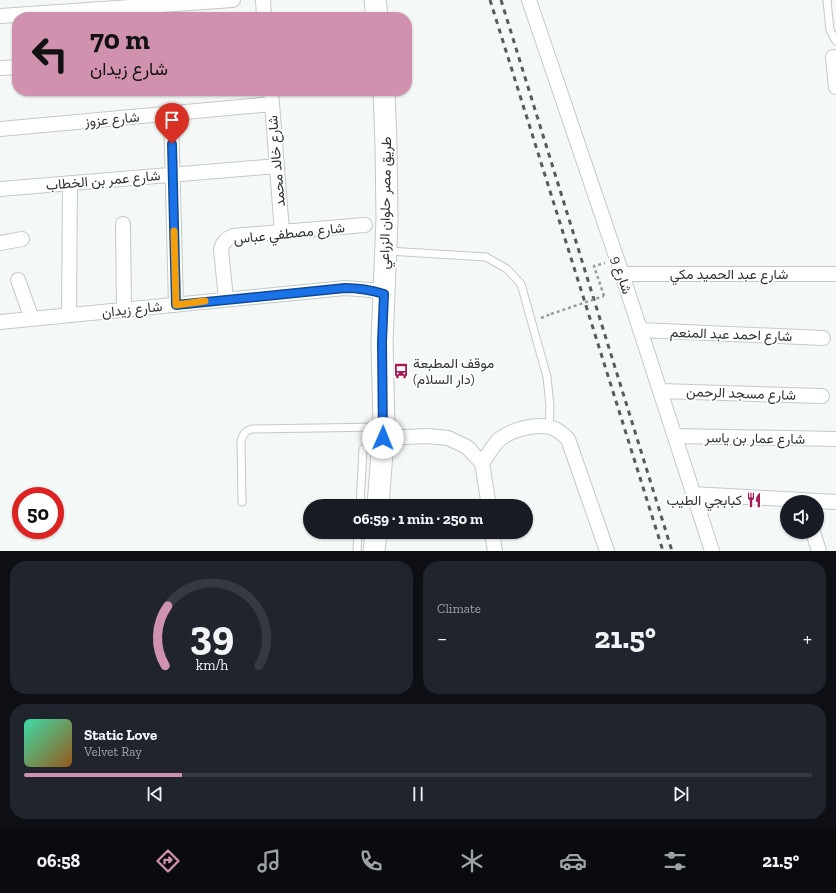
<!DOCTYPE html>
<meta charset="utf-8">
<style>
:root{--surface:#171b24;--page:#20242c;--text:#f1f3f6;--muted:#9ea1a6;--line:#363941;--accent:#d091af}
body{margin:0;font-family:"Zilla Slab",Vazirmatn,serif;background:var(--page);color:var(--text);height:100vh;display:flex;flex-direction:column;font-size:15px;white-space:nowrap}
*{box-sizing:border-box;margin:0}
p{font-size:13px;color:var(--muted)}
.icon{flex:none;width:22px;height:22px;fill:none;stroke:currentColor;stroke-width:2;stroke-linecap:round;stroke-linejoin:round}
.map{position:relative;height:551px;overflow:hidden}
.drawer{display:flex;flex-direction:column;gap:10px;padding:10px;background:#0d0f14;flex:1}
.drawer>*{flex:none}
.hud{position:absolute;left:12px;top:12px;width:400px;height:84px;border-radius:16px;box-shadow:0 1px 3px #0004;background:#d091af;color:#111;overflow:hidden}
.buttons{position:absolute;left:780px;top:495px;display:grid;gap:8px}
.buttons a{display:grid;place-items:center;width:44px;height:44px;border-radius:50%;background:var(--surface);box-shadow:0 1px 3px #0004;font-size:20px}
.speed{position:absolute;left:12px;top:487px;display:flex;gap:8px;font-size:20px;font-weight:700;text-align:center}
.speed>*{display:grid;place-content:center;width:52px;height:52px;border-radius:50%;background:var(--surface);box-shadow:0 1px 3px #0004;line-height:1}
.speed .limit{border:6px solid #d22;background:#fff;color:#111}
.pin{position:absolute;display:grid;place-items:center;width:34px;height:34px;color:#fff;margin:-41px -17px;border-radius:50% 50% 50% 0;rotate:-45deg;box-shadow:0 0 4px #0007}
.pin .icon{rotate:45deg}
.me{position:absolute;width:44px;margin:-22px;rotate:1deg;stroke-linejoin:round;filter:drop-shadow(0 0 3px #0008)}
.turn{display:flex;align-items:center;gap:14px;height:84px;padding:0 12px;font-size:18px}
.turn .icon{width:52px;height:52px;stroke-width:2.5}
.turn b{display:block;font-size:28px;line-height:34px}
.big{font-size:30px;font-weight:700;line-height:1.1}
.drawer .widget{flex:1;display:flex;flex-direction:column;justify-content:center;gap:6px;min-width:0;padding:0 14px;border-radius:16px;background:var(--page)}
.drawer .dial{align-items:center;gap:0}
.dial svg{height:104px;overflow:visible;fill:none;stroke:var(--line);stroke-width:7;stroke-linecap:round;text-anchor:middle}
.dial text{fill:var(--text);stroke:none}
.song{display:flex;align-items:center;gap:12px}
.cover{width:48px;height:48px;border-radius:6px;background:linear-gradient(135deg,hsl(160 70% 55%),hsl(30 70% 35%))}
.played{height:4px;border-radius:2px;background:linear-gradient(90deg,var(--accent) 20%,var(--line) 20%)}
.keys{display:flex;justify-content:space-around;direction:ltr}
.heat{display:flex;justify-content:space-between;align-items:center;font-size:22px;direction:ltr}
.drawer .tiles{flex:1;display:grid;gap:10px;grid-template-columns:1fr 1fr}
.widget:last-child{grid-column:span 2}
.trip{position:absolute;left:303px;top:499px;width:230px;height:40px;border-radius:20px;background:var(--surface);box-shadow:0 1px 3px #0004;font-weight:700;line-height:40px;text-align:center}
.tab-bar{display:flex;height:64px;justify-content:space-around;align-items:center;background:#090b0e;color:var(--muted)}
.tab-bar .icon{width:28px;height:28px}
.tab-bar .selected{color:var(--accent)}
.tab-bar b{font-size:18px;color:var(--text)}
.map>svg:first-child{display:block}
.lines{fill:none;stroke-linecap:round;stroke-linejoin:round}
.service-casing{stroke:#c4c9c8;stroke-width:9}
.minor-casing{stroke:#c4c9c8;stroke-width:16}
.secondary-casing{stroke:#c4c9c8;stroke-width:23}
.path{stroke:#989c9a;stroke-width:2.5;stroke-dasharray:3 3;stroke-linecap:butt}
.service{stroke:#fff;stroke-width:7}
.minor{stroke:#fff;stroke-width:14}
.secondary{stroke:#fff;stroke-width:21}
.rail{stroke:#595b5b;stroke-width:3;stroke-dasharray:5 5;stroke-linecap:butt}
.path-bridge{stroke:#989c9a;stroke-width:2.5;stroke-dasharray:3 3;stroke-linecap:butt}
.route-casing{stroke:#114b97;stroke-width:10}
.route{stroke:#1a73e8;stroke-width:7}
.slow{stroke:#f59e0b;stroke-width:7}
.labels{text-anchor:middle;stroke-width:3.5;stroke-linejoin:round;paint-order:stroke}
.street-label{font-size:14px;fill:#313333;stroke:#fff}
.poi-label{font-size:14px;fill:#313333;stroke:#fff;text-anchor:start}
</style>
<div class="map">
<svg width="836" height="551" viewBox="0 0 836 551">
<rect width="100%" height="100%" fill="#f4f9f7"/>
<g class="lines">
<g class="service-casing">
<path id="service" d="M827,0l3,30 6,11
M388,251l98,6 21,12 14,15 26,93 3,29 -1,21
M242,502l-1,-61c2,-7 4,-10 11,-12l129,-2
M360,506l3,-57
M357,551l1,-19"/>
</g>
<g class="minor-casing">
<path id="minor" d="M263,0l1,17
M529,0l93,274 90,277
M0,16l233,-16
M833,57l3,30
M0,68l17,-1
M271,91l11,141
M171,113l5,192
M0,129l272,-25
M0,189l277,-23
M123,224l1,86
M0,243l22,-4
M622,274h214
M18,280l14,39
M226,299l-5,-50c2,-7 5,-10 12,-13l132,-11
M69,315l1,-132
M0,322l345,-34 26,2 13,4
M640,330l183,8
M660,391l162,5
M675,436l161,3
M383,438l44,-2 21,2 19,9 15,16 7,43
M482,463c6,-8 12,-20 19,-25 13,-9 33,-14 49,-11 7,2 13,7 18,12l39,112
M693,494l143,8
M492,532l3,19
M813,532l6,19"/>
</g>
<g class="secondary-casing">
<path id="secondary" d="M375,0l2,17
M378,506l6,-80 -2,-84 5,-123 -1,-74 -2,-54
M374,551l2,-19"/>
</g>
<path class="path" d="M604,296l-10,-30 11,-3
M541,318l10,-4"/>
<use href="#service" class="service"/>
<use href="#minor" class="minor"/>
<use href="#secondary" class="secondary"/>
<path class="rail" d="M490,0l173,551
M501,0l171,551"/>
<path class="path-bridge" d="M551,314l53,-18"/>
</g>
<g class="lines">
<g class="route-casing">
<path id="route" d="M172,144l4,161 169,-17c14,0 26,2 39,6l-2,48 1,96"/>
</g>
<use href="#route" class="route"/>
<path class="slow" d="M174,231l2,74 29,-4"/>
</g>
<defs>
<g id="bus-bare" transform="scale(1.2)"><path d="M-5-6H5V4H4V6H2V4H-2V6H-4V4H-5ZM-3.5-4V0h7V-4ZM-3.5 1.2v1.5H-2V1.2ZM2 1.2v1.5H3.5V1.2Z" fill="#a81958" stroke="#fff" stroke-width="2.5" paint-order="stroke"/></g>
<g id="restaurant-bare" transform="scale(1.2)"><path d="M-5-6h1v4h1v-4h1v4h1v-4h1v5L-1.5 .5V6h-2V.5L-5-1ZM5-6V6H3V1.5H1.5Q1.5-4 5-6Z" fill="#a81958" stroke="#fff" stroke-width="2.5" paint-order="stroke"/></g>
</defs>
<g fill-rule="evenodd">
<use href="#bus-bare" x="401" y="371"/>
<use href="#restaurant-bare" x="754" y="500"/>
</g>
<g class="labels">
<g class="street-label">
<text transform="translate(112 119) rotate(-5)" y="5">شارع عزوز</text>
<text transform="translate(276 161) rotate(-95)" y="5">شارع خالد محمد</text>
<text transform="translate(103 180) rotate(-5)" y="5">شارع عمر بن الخطاب</text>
<text transform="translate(385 203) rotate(-89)" y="5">طريق مصر حلوان الزراعي</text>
<text transform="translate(289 233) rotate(-6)" y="5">شارع مصطفي عباس</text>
<text x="729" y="279">شارع عبد الحميد مكي</text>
<text transform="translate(622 275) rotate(72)" y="5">شارع 9</text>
<text transform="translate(132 309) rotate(-6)" y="5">شارع زيدان</text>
<text transform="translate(731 334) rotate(2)" y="5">شارع احمد عبد المنعم</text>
<text transform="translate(741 393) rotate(2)" y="5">شارع مسجد الرحمن</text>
<text transform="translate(755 438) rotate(1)" y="5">شارع عمار بن ياسر</text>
</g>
<g class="poi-label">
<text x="413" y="368">موقف المطبعة<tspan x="413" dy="16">(دار السلام)</tspan></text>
<text x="742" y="505" text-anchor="end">كبابجي الطيب</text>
</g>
</g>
</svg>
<div class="buttons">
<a><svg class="icon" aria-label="sound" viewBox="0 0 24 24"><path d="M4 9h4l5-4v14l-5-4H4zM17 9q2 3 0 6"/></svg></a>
</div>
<div class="speed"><div class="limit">50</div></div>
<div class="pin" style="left:172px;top:144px;background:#d93025"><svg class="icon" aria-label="arrive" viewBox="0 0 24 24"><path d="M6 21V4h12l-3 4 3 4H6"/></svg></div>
<svg class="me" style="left:383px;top:438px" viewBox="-20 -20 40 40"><circle r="19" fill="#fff"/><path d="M0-13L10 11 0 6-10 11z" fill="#1a73e8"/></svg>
<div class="trip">06:59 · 1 min · 250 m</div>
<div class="hud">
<div class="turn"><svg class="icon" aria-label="left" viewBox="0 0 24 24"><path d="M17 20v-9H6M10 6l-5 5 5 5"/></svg><div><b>70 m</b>شارع زيدان</div></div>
</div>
</div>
<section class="drawer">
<div class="tiles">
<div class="widget dial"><svg viewBox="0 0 100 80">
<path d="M14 69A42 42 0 1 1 86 69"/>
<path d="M14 69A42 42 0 0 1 16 23" stroke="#d091af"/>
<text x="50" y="56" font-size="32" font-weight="700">39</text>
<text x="50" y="72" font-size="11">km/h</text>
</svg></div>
<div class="widget"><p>Climate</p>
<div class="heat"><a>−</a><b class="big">21.5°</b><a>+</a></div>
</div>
<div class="widget">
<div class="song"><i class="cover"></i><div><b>Static Love</b><p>Velvet Ray</p></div></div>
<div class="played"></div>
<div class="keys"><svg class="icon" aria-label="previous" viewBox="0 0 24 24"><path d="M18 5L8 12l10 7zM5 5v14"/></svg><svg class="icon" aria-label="pause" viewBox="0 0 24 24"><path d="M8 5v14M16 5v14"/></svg><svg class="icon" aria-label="next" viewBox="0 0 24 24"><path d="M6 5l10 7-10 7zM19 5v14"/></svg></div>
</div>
</div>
</section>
<nav class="tab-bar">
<b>06:58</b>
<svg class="icon selected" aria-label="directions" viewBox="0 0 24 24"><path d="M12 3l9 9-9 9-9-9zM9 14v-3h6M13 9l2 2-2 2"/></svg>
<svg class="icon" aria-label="music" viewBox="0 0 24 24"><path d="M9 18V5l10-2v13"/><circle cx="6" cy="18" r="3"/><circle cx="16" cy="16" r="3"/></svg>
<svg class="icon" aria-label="phone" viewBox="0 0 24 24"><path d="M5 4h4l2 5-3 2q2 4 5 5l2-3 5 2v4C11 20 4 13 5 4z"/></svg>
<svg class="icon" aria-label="climate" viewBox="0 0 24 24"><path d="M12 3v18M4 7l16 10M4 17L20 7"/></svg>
<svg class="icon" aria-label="car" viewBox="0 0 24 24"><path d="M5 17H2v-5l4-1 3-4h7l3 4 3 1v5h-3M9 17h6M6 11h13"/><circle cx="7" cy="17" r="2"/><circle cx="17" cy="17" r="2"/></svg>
<svg class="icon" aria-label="filters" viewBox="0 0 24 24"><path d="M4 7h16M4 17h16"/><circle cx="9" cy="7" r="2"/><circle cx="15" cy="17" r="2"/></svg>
<b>21.5°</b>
</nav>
